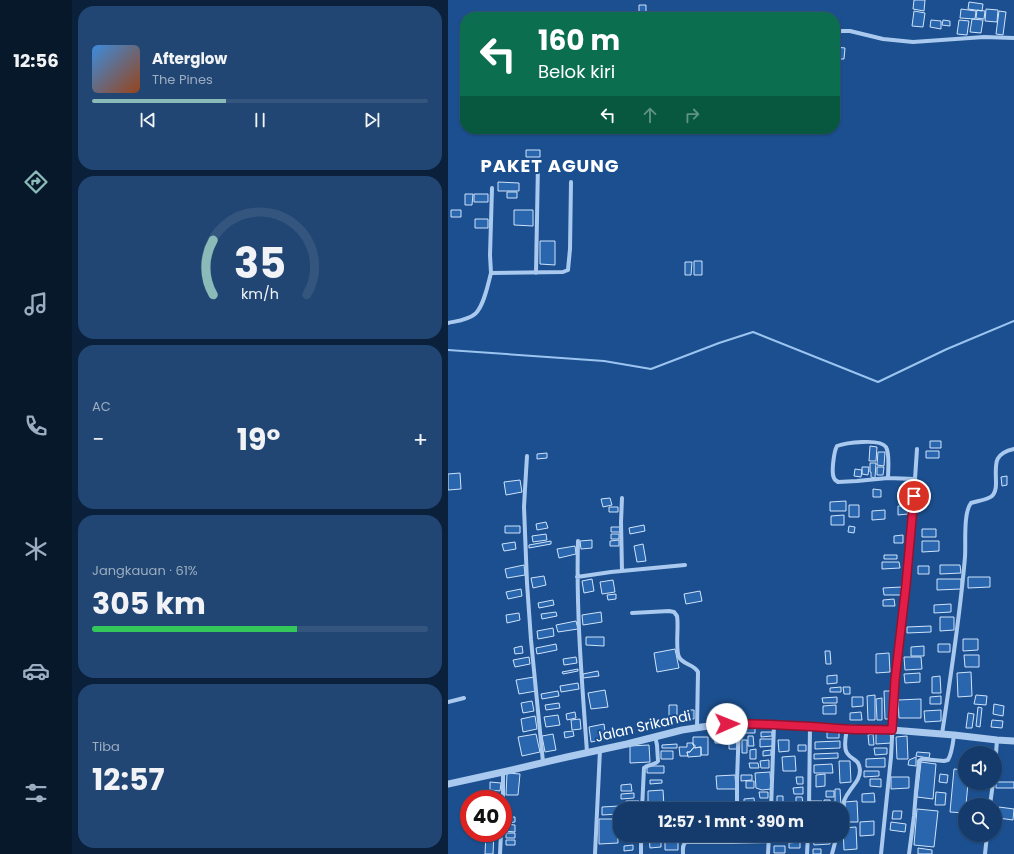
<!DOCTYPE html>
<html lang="id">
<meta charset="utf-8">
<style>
:root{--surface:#143b6b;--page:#214673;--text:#f1f3f6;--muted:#9dadc1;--line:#33557e;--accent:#8bbbb9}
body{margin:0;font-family:Poppins,sans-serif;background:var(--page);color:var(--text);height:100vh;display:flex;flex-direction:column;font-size:15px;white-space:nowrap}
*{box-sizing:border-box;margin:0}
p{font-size:13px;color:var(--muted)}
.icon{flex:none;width:22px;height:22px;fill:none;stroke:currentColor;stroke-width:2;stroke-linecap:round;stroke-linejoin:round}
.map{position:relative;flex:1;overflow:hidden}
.side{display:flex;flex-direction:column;gap:6px;padding:6px;background:#0b203b;width:376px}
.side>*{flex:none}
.banner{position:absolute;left:12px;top:12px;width:380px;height:122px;border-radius:16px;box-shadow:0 1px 3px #0004,0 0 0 1px var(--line);background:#0b6e4f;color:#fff;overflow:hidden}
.buttons{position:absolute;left:510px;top:746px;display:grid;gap:8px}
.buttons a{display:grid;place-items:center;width:44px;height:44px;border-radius:50%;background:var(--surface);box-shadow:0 1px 3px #0004,0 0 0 1px var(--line);font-size:20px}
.speed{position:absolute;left:12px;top:790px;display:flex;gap:8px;font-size:20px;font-weight:700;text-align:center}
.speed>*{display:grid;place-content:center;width:52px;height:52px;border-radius:50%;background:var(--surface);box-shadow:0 1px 3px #0004,0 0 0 1px var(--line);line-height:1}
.speed .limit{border:6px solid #d22;background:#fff;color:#111}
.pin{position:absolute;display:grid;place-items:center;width:34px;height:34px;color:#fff;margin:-17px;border:2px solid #fff;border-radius:50%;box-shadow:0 1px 4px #0007}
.me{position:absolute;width:44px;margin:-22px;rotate:89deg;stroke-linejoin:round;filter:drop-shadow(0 0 3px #0008)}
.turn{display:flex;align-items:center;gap:14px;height:84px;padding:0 12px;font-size:18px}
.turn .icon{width:52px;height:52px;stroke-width:2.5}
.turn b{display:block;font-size:28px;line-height:34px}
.lanes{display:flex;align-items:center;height:38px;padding:0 12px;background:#0003;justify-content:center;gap:20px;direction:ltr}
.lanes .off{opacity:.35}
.big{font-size:30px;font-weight:700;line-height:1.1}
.side .card{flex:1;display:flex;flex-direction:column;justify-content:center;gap:6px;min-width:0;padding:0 14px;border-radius:16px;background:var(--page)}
.side .dial{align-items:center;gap:0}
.dial svg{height:104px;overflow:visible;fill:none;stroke:var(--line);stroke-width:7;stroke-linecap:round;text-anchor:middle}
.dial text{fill:var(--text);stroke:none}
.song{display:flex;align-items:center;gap:12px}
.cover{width:48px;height:48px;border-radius:6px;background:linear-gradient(135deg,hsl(210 70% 55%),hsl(20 70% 35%))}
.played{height:4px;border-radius:2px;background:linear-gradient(90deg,var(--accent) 40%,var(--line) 40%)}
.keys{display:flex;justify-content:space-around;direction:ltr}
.heat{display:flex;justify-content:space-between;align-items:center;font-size:22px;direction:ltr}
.charge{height:6px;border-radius:3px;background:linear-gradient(90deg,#34c759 61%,var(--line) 0)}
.trip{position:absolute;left:165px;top:802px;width:236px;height:40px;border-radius:16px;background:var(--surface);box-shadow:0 1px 3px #0004,0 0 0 1px var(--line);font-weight:700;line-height:40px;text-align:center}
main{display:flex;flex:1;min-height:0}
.tab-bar{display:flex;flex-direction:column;width:72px;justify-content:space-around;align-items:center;background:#08182b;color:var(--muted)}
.tab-bar .icon{width:28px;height:28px}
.tab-bar .selected{color:var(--accent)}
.tab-bar b{font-size:18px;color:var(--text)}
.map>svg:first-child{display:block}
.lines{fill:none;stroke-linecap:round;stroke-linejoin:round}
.stream{stroke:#9cc4f0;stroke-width:2}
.building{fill:#2a66ad;stroke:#cfe3fa}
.minor{stroke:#a9c9ee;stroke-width:4}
.tertiary{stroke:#a9c9ee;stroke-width:7}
.route-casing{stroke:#92132f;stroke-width:10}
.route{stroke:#e11d48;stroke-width:7}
.labels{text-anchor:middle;stroke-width:4;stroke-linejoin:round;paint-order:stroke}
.street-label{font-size:14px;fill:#fff;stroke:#1b4f8f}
.district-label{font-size:18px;font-weight:bold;letter-spacing:1px;fill:#fff;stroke:#1b4f8f}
</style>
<main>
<nav class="tab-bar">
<b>12:56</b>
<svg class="icon selected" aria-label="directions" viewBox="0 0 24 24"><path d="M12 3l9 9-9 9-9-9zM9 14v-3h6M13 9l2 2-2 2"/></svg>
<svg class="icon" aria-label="music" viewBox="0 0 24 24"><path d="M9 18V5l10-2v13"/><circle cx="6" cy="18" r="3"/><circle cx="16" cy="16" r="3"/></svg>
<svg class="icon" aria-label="phone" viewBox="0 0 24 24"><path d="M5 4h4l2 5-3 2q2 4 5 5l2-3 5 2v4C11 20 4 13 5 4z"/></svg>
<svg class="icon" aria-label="climate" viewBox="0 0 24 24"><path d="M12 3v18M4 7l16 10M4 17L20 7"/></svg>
<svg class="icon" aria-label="car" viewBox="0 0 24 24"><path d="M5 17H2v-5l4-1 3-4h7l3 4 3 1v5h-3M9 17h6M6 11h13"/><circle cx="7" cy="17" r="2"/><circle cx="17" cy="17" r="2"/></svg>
<svg class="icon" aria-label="filters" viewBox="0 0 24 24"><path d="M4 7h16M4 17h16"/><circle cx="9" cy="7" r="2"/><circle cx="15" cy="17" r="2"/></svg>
</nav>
<section class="side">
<div class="card">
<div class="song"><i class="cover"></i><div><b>Afterglow</b><p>The Pines</p></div></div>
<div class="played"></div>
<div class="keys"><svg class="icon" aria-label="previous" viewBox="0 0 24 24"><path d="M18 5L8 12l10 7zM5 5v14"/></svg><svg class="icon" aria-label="pause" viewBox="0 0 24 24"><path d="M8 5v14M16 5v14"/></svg><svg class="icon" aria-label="next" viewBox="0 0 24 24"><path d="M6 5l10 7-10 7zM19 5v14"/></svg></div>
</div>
<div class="card dial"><svg viewBox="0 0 100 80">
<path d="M14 69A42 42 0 1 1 86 69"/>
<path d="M14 69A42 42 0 0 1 14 27" stroke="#8bbbb9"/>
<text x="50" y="56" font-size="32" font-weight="700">35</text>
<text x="50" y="72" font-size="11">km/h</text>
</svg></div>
<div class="card"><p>AC</p>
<div class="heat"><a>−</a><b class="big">19°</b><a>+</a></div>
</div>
<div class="card"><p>Jangkauan · 61%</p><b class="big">305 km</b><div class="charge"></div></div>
<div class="card"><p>Tiba</p><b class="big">12:57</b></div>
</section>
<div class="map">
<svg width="566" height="854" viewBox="0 0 566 854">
<rect width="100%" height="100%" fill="#1b4f8f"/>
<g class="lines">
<path class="stream" d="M0,350l156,11 47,8 68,-26 34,-11 125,50 69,-33 67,-28"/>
</g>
<path class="building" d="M466,0h11l-1,11 -11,-2z
M521,2l14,2 -1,7 -14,-2z
M191,5h7v12h-7z
M513,9l15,2 -1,8 -15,-1z
M538,9l12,1 -1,12 -12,-1z
M529,10l8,1 -1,8 -8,-1z
M466,11l11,2 -2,14 -11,-1z
M551,11l7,1 -3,23 -7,-1z
M524,19l11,1 -2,13 -11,-1z
M483,20l10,1v8l-11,-2z
M495,20l7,1v5l-8,-1z
M511,20l10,1 -2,14 -10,-1z
M388,47l9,1 -1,11h-9z
M78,150h14v7h-14z
M50,182l21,1v8h-21z
M59,192h10v6h-10z
M17,194h8l-1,11h-7z
M26,194h14v8h-14z
M3,210h10v7h-10z
M66,210h19v16l-19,-1z
M27,219h13v9h-13z
M92,241h15v24l-15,-1z
M246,261h8v14h-8z
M237,262h7l-1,13h-6z
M482,441h11v7h-11z
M422,446l7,1 -1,14h-7z
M478,451h13v7h-13z
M430,452h7l-1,14 -7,-1z
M99,453v5l-10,1v-5z
M422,463h6l-1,15 -4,-1v-5h-1z
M414,467h7l-1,8 -6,-1z
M429,467h7l-1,8h-6z
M407,469l7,1 -1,7 -7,-1z
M12,473l1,16 -13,1v-16z
M559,476v9l-5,1 -1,-9z
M72,480l2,12 -16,3 -2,-13z
M425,489l8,1v7h-8z
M162,498l2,7 -9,2 -2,-8z
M398,501v10h-16v-9z
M401,505h10v12h-10z
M450,506h9l1,8 -10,1z
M161,507h9v5h-9z
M437,510v9l-13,1v-9z
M396,515v10h-13v-9z
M98,522l2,6 -11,2 -1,-6z
M196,525l1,6 -15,3 -1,-6z
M57,526h15v7h-15z
M401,526l6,1 -1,6 -6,-1z
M163,527h9v5h-9z
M474,529h14v8h-14z
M98,534l1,6 -14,2 -1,-6z
M163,534h8v5h-8z
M455,535v8h-9v-7z
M144,540v8l-11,1 -1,-8z
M171,540v6h-9v-5z
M103,541v3l-22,4v-3z
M474,541h17v10l-17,1z
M67,542l1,7 -12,2 -2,-7z
M195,544l3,17 -9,1 -3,-16z
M127,546l1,8 -17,4 -2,-9z
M436,555h13v4h-13z
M434,562h17l1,6 -18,1z
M76,565l1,10 -18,3 -2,-9z
M492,565h20l1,8 -21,1z
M470,566h11v8h-11z
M96,576l2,9 -13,3 -2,-10z
M520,577h22v10l-22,1z
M144,579l2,12 -10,2 -2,-12z
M489,579h24v10l-24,1z
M165,580l2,12 -13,2 -2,-12z
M454,587v8h-18l-1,-7z
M73,589l1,7 -14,3 -2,-7z
M252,591l2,10 -16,3 -2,-10z
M168,594v5l-8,1 -1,-5z
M446,599l1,7h-12v-6z
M105,600l1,5 -15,3 -1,-5z
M503,604v8l-17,1v-8z
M108,612l1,4 -15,3 -1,-5z
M153,612l1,10 -19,3 -1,-10z
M71,613l1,7 -13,3 -1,-8z
M492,617h14v13l-14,1z
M128,621l2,8 -20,3 -2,-7z
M483,626v6l-24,1v-6z
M105,628l1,8 -16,3 -1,-8z
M138,637h18v9l-18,-1z
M515,639h15v11l-15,1z
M108,644l1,6 -20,4 -1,-6z
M490,644h12v8h-12z
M74,646l1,7 -8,1 -1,-6z
M476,646v10h-13v-9z
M227,649l4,19 -22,4 -3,-19z
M377,651h5l1,13h-5z
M441,653l1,19 -14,1v-19z
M516,655h15v12h-14z
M81,657l1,7 -15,3 -2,-7z
M128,657l1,6 -13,2 -1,-6z
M456,657h17l1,12 -17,1z
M130,669v2l-15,3 -1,-2z
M150,671l1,5 -16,2v-4z
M523,672l1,24 -14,1 -1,-24z
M472,673v9l-15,1 -1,-9z
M389,675v8l-10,1v-8z
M492,676l1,17h-9v-16z
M86,677l2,14 -17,3 -3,-14z
M130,683l1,6 -18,3 -1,-6z
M393,687v5h-11v-4z
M395,687h7v7h-6z
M157,690l3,17 -17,2 -3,-16z
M110,691l1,5 -17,3 -1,-5z
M436,691h8v28h-7z
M427,695v25h-7l-1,-24z
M528,695l11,1 -1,9 -12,-1z
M493,696v8h-11v-7z
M389,697v6h-14l-1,-5z
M404,697h11v9l-11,1z
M434,698v22h-5l-1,-21z
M473,699v19h-22l-1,-18z
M84,701l2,10 -11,2 -2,-10z
M111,703l1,5 -14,2 -1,-5z
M546,704l10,2 -1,10 -10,-2z
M221,705h8v14h-8z
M388,705v9h-13v-8z
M530,707l4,1 -2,19 -4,-1z
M237,710h9v9h-8z
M493,710v11l-16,1 -1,-11z
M127,712l1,6 -9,2 -1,-6z
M413,712l1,8h-12v-7z
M520,713l6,1 -2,14h-6z
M110,715l2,10 -14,2 -2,-10z
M87,716l2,13 -14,3 -2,-13z
M132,719l1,10 -9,1 -1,-10z
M544,720l11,1 -1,7 -11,-1z
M156,724l2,15 -15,3 -2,-15z
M295,726h12v7h-12z
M277,728v15h-10v-14z
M379,730h12v8h-12z
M125,731l1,5 -9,2 -1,-6z
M313,732h11v4l-11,1z
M428,732h14l1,11 -15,1z
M88,734l4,18 -18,4 -4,-19z
M105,734l3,16 -11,2 -3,-16z
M425,734l1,11h-5l-1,-10z
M281,735h7l1,14h-8z
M300,736h5l1,10h-6z
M459,736l1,23h-11l-1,-22z
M245,737h15v18h-7v-8l-6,1v-3h-2z
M312,739h13v7l-13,1z
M294,740h5v13h-5z
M330,740h11v11l-10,1z
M392,741v7l-25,1v-7z
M239,743h6l1,4 -4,5h-3l1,4h-8l-1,-9h8z
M229,744v4h-15v-3z
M201,745l1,17 -20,1v-17z
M350,745h8v6h-8z
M253,747v9l-13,1 -1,-5h3l3,-4z
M426,748h13v6l-12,1z
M308,749v10h-6v-9z
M323,750v5l-8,1v-5z
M213,751h12v8h-12z
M469,752l13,1 -1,5 -13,-2z
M390,753v5l-24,1v-5z
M347,756l1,15h-13l-1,-14z
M468,757v9l-8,-1 1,-5z
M437,758v9h-19v-8z
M321,760v8h-8l-1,-7z
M391,761h11l1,21 -11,1z
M473,762l15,2 -3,35 -16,-2z
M301,763h9l1,5h-9z
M384,764l1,9h-19v-8z
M199,766h17v7h-17z
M506,769l11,1v13h3l-2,22h-1v8l-15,-1z
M416,771h15v5l-15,1z
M322,772l1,17 -9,1 -6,-2 -1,-15z
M59,773l13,1 -2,21h-12z
M377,774v12l-9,1v-12z
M492,774l8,1 -1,8 -8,-1z
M287,775l1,14h-19l-1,-13z
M293,775h11v5l-11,1z
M348,777h7v7h-6z
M443,777h18v11l-18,1z
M422,779h11v8l-11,-1z
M202,780h12v3l-12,1z
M298,781h8v7h-8z
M42,782l11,1 -1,8 -10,-1z
M548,782h18v6h-18z
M183,784l1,7h-11v-6z
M355,787v7h-9l-1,-6z
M387,789h5l1,17h-6z
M215,790l1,16h-16v-15z
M378,791h8v6h-8z
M311,792h9v6h-8z
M488,792l10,1 -1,12h-10z
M186,793v5l-13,1v-5z
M426,793l1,9h-13v-8z
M329,796h6v7h-6z
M348,797h6l1,7h-7z
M306,798l1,11h-11v-10z
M376,800h6v9h-6z
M178,801h13v7l-13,1z
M363,801h11v8h-11z
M409,801l1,21h-12l-1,-20z
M311,802h11v7h-10z
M171,806v8l-17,1v-8z
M551,807l15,2 -1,11 -15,-2z
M469,809l21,2 -4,36 -20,-2z
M445,811h9l-1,8h-9z
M59,817h8v5l-8,1z
M151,819h18l1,24 -19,1z
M426,821v14l-14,1v-14z
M443,822l15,2 -1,8 -15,-2z
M56,824l11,1v7l-12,-1z
M408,827l1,22 -13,1 -1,-22z
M38,833h8l-1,21h-8z
M58,833h9v5h-9z
M178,835h12v5h-11z
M219,835h12v4h-12z
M265,835h10v4h-10z
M201,837h12v10l-11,1z
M382,838v6l-16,1 -1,-6z
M58,840h9v5h-9z
M217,842h13v8h-13z
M352,842v6h-11v-5z
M185,845v5l-9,1v-5z
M326,846h11v7h-11z
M470,848l14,2v4h-14z
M365,849h8v5h-8z"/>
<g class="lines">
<path class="minor" d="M387,32l7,-1h8l33,8 30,3 71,-5 30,1
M43,273l-1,-18 2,-67
M88,273l2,-110
M0,323c9,-2 20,-3 27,-9 9,-8 13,-30 16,-41l72,-1 5,-2 2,-21 1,-67
M79,456l-2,33 -1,18 3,76 4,57 12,122
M440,478c0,-8 2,-24 -2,-31 -6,-9 -41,-4 -49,-1 -3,5 -6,27 -3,32 1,3 2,2 4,4l19,-1 31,-3 27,1
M174,498l-1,24 1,49
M130,541c-2,71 4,141 9,211
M129,577l34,-5 74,-7
M184,613l37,-2 5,1 3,4c2,10 -2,33 2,41 4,8 15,7 19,15l-1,55
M0,702l16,-4
M494,734c9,-59 18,-118 23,-177 1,-13 -2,-44 6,-54 6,-2 16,-3 21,-7 3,-3 4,-8 4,-12 0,-19 -4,-30 18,-35
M547,767l2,-27
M55,799v-27
M542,805l3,-22
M194,809l2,-41c4,-4 10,-2 14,-7l-1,-16 -2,-9
M289,809v-29l2,-56
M323,809l3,-84
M361,809l1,-83
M394,809c1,-6 3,-12 7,-17 5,-8 11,-12 11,-22 -1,-12 -8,-9 -13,-17 -4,-6 -1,-18 0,-24
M52,854l1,-21
M147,854l5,-104
M193,854v-19
M235,854c0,-5 -1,-9 3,-12h46l37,-1
M320,854l1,-19
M359,854l1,-19
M384,854l5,-19
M433,854l10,-97 4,-77 11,-95 9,-106 2,-30
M461,854l5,-38 2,-25 3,-30 3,-2 22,2 4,-1c4,-7 5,-17 6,-25
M537,854l2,-19"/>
<path class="tertiary" d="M0,784l55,-12 64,-15 60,-13 55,-14 33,-5 41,-1 136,6 62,5 43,5 17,1"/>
</g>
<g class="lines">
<g class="route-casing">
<path id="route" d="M279,724c40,-1 80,2 119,5 16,1 31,0 46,1l3,-50 11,-95 8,-89"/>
</g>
<use href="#route" class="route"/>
</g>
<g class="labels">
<g class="street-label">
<text transform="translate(195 726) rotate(-13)" y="5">Jalan Srikandi</text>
</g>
<g class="district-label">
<text x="102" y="172">PAKET AGUNG</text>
</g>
</g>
</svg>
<div class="buttons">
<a><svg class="icon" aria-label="sound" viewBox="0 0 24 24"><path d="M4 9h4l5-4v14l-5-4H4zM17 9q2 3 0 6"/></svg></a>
<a><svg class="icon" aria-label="search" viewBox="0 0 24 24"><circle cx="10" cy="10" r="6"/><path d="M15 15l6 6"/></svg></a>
</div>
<div class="speed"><div class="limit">40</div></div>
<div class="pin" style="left:466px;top:496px;background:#d93025"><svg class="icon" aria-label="arrive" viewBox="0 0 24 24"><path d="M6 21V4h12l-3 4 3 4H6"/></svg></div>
<svg class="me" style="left:279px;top:724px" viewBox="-20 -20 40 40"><circle r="19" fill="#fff"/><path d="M0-13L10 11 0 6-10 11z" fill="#e11d48"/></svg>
<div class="trip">12:57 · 1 mnt · 390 m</div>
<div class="banner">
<div class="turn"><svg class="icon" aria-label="left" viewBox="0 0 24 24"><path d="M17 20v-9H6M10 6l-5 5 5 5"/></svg><div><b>160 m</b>Belok kiri</div></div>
<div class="lanes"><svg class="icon" aria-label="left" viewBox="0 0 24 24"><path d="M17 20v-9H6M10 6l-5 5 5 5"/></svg><svg class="icon off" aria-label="ahead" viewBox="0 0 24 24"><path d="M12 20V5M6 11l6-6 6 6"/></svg><svg class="icon off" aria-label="right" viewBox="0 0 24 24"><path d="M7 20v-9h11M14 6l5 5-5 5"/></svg></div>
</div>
</div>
</main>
